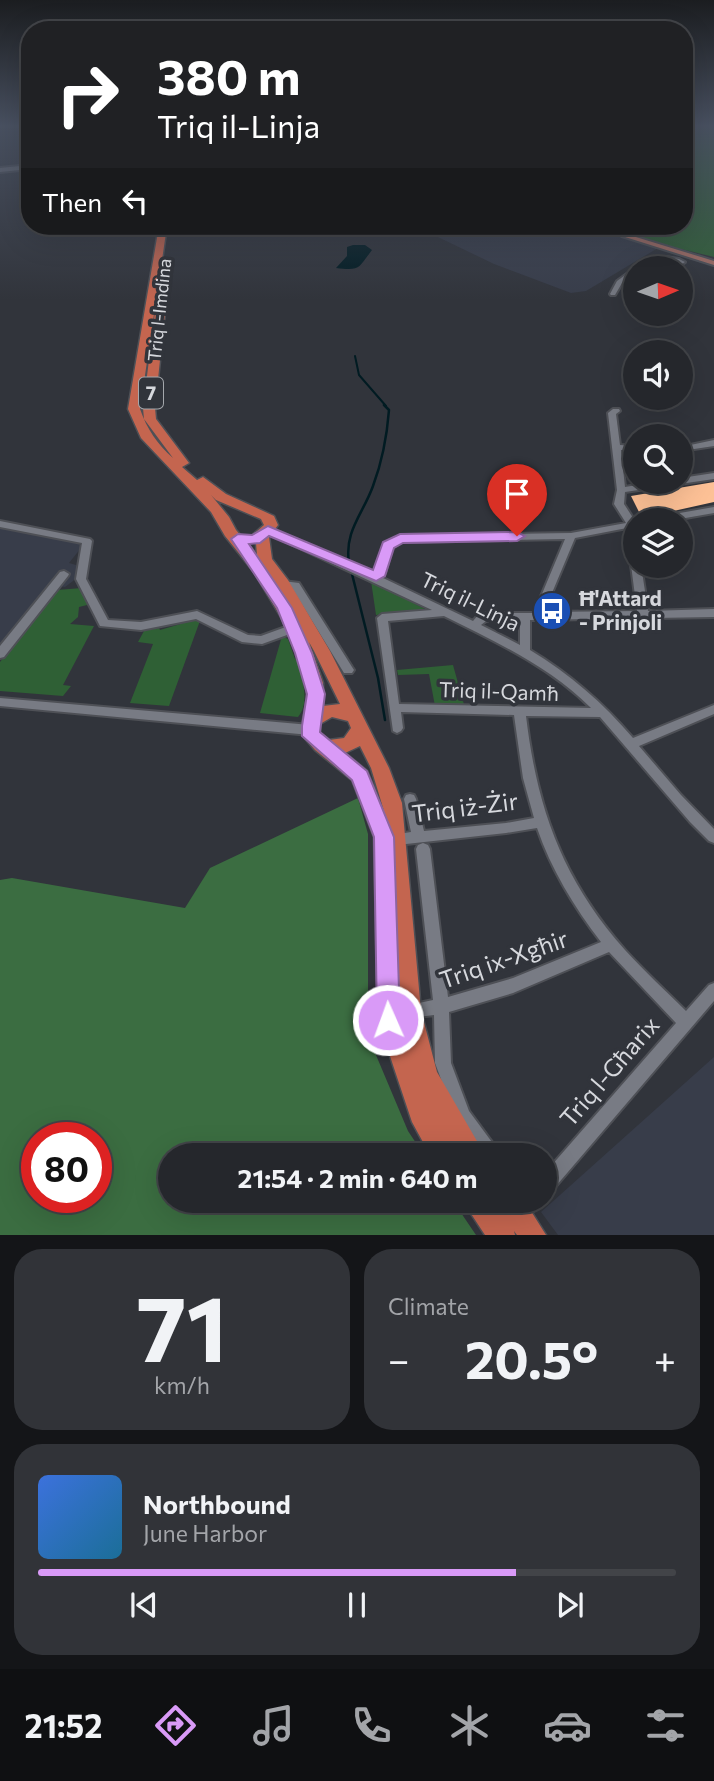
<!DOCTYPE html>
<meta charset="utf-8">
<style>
:root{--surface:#25272c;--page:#313338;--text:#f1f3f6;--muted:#a3a5a9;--line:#424448;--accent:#d99af7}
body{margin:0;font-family:Commissioner,sans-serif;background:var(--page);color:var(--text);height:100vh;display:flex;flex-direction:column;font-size:26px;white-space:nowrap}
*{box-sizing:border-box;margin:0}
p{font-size:23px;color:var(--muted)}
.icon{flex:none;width:38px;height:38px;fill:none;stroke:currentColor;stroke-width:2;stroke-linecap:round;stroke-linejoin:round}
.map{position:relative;height:1235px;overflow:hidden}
.details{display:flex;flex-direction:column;gap:14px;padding:14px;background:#141518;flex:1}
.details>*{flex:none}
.hud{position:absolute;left:21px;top:21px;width:672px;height:214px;border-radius:28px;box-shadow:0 7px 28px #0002,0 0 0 2px var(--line);background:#202124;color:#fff;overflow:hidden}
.needle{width:46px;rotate:88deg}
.controls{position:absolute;left:623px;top:256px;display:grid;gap:14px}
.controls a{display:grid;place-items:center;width:70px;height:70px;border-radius:50%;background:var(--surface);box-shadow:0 7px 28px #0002,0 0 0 2px var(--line);font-size:35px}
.speed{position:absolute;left:21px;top:1122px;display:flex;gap:14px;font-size:35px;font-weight:700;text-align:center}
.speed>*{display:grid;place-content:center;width:91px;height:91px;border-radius:50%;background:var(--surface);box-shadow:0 7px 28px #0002,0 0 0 2px var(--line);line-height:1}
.speed .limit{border:10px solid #d22;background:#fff;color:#111}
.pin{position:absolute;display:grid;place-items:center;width:60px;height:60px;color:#fff;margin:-72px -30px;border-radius:50% 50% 50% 0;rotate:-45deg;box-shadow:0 0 7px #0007}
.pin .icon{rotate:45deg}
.me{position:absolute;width:77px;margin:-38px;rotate:358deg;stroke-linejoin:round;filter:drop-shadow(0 0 5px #0008)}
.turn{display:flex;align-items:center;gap:24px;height:147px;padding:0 21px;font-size:32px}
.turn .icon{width:91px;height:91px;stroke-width:2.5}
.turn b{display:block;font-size:49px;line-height:60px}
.then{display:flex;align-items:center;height:66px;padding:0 21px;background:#0003;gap:14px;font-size:26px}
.big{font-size:52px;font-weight:700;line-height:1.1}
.details .card{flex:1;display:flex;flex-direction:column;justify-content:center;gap:10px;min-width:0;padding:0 24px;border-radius:28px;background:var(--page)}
.details .dial{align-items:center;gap:0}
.dial b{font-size:91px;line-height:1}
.song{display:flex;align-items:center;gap:21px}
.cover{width:84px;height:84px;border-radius:10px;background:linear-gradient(135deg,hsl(220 70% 55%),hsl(200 70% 35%))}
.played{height:7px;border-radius:4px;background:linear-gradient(90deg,var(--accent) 75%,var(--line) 75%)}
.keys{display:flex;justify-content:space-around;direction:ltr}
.heat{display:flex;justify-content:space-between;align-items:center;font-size:38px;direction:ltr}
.details .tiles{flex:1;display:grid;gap:14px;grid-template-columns:1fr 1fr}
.card:last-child{grid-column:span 2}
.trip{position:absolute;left:158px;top:1143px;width:399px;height:70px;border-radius:35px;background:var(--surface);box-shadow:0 7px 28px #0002,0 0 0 2px var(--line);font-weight:700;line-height:70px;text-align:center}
.tabs{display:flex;height:112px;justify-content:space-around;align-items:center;background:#0f1012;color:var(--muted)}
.tabs .icon{width:49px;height:49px}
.tabs .on{color:var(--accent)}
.tabs b{font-size:32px;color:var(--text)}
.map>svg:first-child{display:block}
.built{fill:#383d4a}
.green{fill:#2f6035}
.forest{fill:#3b6d41;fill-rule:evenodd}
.water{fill:#011b22}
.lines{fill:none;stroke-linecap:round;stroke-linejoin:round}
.stream-far1{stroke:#011b22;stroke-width:2}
.stream{stroke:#011b22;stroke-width:2.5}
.building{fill:#fdc196}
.minor-casing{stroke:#4e5056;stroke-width:4}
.major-casing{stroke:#4e5056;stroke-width:4}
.highway-casing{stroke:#4e5056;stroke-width:3}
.minor{fill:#787b84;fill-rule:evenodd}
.major{fill:#a66e64;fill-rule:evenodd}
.highway{fill:#c4654f;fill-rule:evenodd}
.route{fill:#d99af7;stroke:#8d64a1;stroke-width:2}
.labels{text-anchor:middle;stroke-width:7;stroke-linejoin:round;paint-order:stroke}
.far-street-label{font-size:18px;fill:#d6d8dd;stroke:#31343b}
.shield{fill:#31343b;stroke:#a4a7ac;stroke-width:2}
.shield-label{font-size:19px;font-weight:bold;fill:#d6d8dd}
.poi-label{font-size:21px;font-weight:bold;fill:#d6d8dd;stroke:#31343b;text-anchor:start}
.street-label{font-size:21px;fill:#d6d8dd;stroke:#31343b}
.near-street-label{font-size:24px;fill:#d6d8dd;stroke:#31343b}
</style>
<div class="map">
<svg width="714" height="1235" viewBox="0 0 714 1235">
<rect width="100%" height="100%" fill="#31343b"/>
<path class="built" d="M415,226h192l14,9 37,13 -72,43 -15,2 -77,-29z
M0,526l85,17 -16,20 7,2 3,9 -6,7 -8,6 -15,-2 -50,62z
M714,1057v178h-156l-17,-23z"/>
<path class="green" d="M684,127h30v130l-62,-15 -36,-16h68z
M371,581l54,28 -49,6z
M82,588l9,16 -12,3 -1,10 -8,7 24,2 -31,59 8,1 -8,10 -63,-5v-29l57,-72z
M201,618l-32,88 -39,-3 23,-59 -15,-2 6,-11 15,-3 1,2z
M282,636l6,3 7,20 3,-1c3,18 13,44 0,59l-38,-4z
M453,665l12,43 -30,-2 -6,-32 -31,1 -1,-5z"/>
<path class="forest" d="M358,798l10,36v202l40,95 16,24h-254v45l283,1 23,34h-476v-355l12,-2 173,30 25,-40zM37,1138h59v59h-59z"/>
<path class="water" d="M353,245h12l7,5c-14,18 -11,21 -36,18l11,-12v-9z"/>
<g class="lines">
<path class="stream-far1" d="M355,356l4,19 27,31"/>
<path class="stream" d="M349,563c-5,-32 14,-49 24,-77 9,-24 14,-50 16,-76l-5,-5
M351,570l27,108 7,42"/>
</g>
<path class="building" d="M714,482v20l-72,16 -11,-22z"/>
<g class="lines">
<g class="minor-casing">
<path id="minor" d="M30,165v4l-30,3v-4z
M665,257l14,2 6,3 -3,2c-20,-7 -28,4 -46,4l17,-8z
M635,268v5l-13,10 -7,12h-4l-1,-1 7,-13z
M613,409h6l1,2 -4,3 4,31 15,1v4h-14l4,37 36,-6h20v-3l33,-5v6l-89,13 -1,12 11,17v39l-5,-3 -3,-29 -52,10 -31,74 93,-1 -6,-46 4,-3v3h6l7,46 66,-2v8l-184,3v30c40,24 73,53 103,88l81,-33v9l-75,32 42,49 33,34v14l-5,-2 -19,-19 -90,-105 -74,-1c11,92 36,163 99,234 19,21 41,41 61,61l23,-26 5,-2v18l-164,192 -6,3v-22l132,-151 -67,-71 -96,41 -64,19 2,51 18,48 28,38 2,6h-18l-24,-33 -22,-59 -1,-48 -24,3 -5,-2 -3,-5 3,-5 28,-6 -17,-151 2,-4 5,-2 5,2 2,4 18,148 65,-19 88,-36c-27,-35 -50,-73 -64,-114l-31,5 -109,12 -5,-2 -2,-4 2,-4 19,-3 -7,-33 2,-4 4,-1 4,1 2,4 8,32 82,-8 28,-5 -11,-40 -9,-63 -113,-3 2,16 -2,3 -4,2 -4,-2 -16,-113 5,-4 50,-4 -169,-79 2,-2h6l102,44 2,-2 10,-27 15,-8 171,-3 55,-10 -12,-19 3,-14 -9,-77zM565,539l-31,74h-51l-4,1 -6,7 -92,-44 4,-4 7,-25 10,-6zM444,616c52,26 105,50 147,92l-192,-4 -11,-83zM520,620v25l-39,-20 5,-4z
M714,440v6l-33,5v-4z
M714,507v6l-40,7h-21l4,-3z
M0,521l90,18 2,2 -6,38 22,41 33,2 56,-11 51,24 13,1 33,-12 5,4 -1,3 -36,13 -20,-2 -46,-23 -55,11 -41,-4 -24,-47 6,-36 -82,-16z
M64,571l5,3 -1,2 -64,81 -4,1v-12l60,-74z
M283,581l16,2 53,84 2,3 -2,3h-8l-52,-85 -13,-2 -1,-2 1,-2z
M0,698l310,27 4,2 2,3 -2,3 -4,2 -310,-29z
M521,1200h20l-16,23 -6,3 -6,-3 -3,-6z"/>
</g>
<g class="major-casing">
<path id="major" d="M608,226h7l11,8 88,27v4l-92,-29z"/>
</g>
<g class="highway-casing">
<path id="highway" d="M159,226h8l-27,183c7,20 17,35 33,49l-29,-39 -1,-11 12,-96 5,-3 5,3 -10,96 1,11 33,44 -7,4 15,13 6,-3 23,17 48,22 4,9 -9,12 3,22 16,21 42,71 59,117 13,35 19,208 16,61 48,83h-55l-18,-33 -34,-102 -4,-183 -22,-57 -37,-30 -12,-14 -1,-11 5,-27 -1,-15 -10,-34 -15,-32 -27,-45 -29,-36 -14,-24 -70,-74 -13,-29zM211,495l5,5 45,19 3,6 -16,14 8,4 1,12 -21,-25 -7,-13zM309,642l5,9 26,53 -17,2v-23zM332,717l16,4 3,7 -7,10 -15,2 -9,-7v-9zM360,746l11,22 13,43 -17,-40 -22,-18z
M462,1200h30l5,7 -3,-7h30l22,35h-29l-3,-4 1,4h-30z"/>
</g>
<use href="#minor" class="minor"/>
<use href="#major" class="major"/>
<use href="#highway" class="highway"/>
</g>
<linearGradient id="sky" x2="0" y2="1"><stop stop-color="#1b1d20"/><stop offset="0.42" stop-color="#485060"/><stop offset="1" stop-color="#485060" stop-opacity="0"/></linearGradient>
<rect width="714" height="300" fill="url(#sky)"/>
<path class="route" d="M268,526l105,44 10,-28 17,-8 117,-2 8,4 -8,5 -114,2 -9,5 -9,28 -9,5 -107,-45 -9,7 -11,1 43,64 20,45 13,41 -5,38 47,39 27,66 6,183 -3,8 -9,3 -8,-3 -3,-8 -3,-183 -22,-57 -50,-44v-10l5,-32 -12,-41 -18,-45 -46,-69 7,-5 14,1z"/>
<defs>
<g id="bus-disc" transform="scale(2.0125)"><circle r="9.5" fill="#1a4fb4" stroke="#31343b"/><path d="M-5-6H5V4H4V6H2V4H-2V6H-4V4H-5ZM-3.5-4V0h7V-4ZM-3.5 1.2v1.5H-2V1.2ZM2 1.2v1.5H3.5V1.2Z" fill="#fff"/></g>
</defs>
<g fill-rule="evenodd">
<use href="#bus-disc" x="552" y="611"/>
</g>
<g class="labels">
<g class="far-street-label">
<text transform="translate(160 310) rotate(-84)" y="6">Triq l-Imdina</text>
</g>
<rect class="shield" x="139" y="377.5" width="24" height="31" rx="5"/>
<g class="shield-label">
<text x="151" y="400">7</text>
</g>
<g class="poi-label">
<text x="579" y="606">Ħ'Attard<tspan x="579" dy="24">- Prinjoli</tspan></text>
</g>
<g class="street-label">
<text transform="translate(470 602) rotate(26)" y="7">Triq il-Linja</text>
<text transform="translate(499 692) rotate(2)" y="7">Triq il-Qamħ</text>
</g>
<g class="near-street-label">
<text transform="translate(465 808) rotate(-7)" y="8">Triq iż-Żir</text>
<text transform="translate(504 960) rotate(-19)" y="8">Triq ix-Xgħir</text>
<text transform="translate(610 1072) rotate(-49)" y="8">Triq l-Għarix</text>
</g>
</g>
</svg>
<div class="controls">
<a><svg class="needle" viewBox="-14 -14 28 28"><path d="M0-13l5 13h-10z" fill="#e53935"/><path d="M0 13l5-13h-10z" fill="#a3a5a9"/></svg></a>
<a><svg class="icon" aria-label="sound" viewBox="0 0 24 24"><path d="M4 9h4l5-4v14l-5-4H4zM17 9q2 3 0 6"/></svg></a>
<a><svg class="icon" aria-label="search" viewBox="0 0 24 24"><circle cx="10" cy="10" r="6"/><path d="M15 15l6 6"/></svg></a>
<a><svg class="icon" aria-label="layers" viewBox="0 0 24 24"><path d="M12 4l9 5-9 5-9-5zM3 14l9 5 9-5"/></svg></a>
</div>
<div class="speed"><div class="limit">80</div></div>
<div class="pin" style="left:517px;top:536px;background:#d93025"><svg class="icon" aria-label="arrive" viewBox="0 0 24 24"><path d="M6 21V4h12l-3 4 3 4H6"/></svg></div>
<svg class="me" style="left:388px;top:1020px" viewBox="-20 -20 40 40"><circle r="17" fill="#d99af7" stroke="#fff" stroke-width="3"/><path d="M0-11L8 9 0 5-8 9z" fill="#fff"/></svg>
<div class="trip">21:54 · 2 min · 640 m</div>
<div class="hud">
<div class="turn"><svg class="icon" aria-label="right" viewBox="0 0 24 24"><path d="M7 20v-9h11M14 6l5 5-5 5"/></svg><div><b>380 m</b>Triq il-Linja</div></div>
<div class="then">Then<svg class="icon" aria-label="left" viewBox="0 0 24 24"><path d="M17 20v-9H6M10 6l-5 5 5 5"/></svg></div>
</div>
</div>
<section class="details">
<div class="tiles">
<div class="card dial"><b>71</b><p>km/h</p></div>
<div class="card"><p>Climate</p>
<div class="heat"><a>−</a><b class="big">20.5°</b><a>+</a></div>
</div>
<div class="card">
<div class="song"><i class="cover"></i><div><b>Northbound</b><p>June Harbor</p></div></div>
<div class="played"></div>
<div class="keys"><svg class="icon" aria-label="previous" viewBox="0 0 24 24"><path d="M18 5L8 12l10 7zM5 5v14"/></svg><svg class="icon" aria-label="pause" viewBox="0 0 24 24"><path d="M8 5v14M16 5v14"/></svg><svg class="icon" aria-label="next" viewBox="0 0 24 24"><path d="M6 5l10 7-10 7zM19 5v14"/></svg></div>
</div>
</div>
</section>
<nav class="tabs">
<b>21:52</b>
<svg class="icon on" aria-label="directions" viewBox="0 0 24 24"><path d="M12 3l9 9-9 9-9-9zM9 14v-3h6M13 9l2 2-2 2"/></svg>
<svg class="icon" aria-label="music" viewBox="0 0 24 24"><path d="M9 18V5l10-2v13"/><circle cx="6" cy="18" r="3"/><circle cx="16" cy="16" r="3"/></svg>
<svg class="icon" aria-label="phone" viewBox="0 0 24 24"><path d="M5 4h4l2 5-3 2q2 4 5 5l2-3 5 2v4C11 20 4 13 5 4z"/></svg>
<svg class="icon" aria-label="climate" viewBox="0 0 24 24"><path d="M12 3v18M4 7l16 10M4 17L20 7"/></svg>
<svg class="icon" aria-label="car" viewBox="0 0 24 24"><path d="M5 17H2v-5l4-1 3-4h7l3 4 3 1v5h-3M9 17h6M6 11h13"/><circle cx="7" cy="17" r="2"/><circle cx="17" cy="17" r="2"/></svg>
<svg class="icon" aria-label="filters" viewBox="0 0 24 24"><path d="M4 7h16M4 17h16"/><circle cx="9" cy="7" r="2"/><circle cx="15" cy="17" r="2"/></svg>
</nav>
